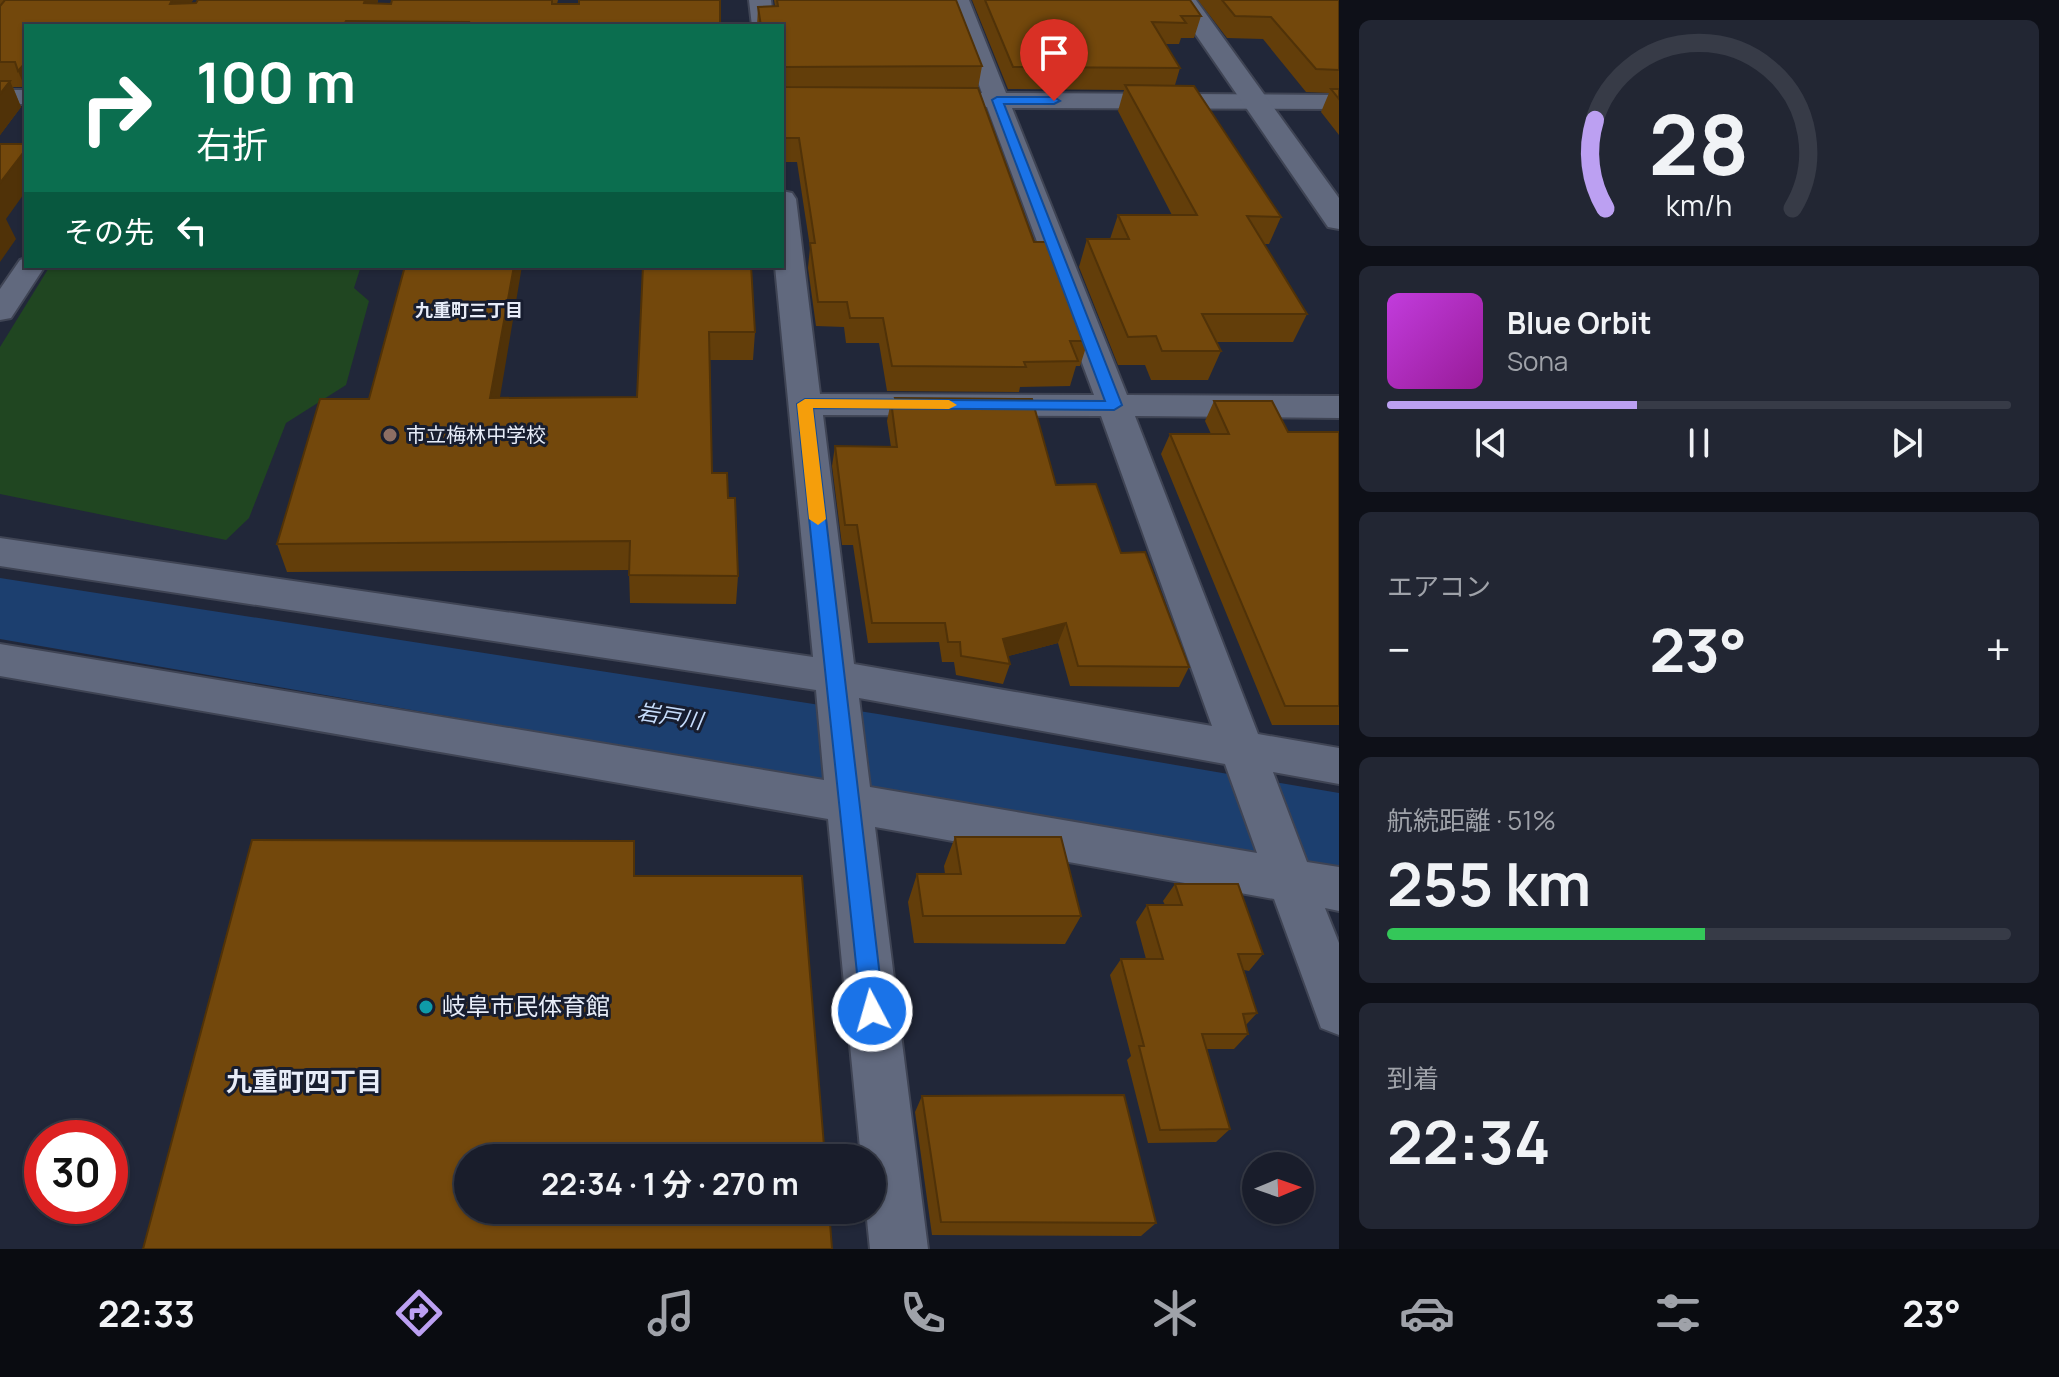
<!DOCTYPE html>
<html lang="ja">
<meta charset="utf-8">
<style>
:root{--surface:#191d2b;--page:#222633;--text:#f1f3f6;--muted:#9fa2a9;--line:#373b47;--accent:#bca0f2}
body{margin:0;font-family:Manrope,"Noto Sans JP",sans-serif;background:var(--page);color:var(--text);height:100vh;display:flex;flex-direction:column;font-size:30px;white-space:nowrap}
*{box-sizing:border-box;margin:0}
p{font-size:26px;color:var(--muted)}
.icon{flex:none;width:44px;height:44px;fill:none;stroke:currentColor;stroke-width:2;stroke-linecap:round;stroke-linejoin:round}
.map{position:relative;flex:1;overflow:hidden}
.details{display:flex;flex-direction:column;gap:20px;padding:20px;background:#0e1018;width:720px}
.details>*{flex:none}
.banner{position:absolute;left:24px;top:24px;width:760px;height:244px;border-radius:0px;box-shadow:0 2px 6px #0004,0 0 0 2px var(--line);background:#0b6e4f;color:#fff;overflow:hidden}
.needle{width:52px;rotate:88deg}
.controls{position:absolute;left:1242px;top:1152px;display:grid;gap:16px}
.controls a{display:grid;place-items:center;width:72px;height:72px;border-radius:50%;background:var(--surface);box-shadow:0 2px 6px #0004,0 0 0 2px var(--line);font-size:40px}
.speed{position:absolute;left:24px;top:1120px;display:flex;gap:16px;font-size:40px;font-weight:700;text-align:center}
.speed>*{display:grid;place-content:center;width:104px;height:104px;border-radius:50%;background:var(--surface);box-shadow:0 2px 6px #0004,0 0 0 2px var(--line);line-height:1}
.speed .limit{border:12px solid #d22;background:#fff;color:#111}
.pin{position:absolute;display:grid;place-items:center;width:68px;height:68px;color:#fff;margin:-82px -34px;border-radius:50% 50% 50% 0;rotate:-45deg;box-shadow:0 0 8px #0007}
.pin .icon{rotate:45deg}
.me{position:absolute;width:88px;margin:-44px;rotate:354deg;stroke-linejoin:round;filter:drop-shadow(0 0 6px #0008)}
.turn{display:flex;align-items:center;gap:28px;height:168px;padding:0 40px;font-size:36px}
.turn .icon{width:104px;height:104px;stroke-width:2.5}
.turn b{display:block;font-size:56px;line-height:68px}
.then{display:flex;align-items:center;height:76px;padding:0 40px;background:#0003;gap:16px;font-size:30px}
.big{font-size:60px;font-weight:700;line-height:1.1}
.details .widget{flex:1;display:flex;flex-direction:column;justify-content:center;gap:12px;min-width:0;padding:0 28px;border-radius:12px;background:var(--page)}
.details .dial{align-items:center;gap:0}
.dial svg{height:208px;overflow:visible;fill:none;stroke:var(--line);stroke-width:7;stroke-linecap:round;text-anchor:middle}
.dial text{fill:var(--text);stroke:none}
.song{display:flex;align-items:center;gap:24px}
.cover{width:96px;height:96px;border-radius:12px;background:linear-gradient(135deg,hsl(290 70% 55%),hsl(300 70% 35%))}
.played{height:8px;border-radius:4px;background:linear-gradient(90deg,var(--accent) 40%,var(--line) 40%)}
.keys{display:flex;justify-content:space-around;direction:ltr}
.heat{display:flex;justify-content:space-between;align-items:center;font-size:44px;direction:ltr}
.charge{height:12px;border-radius:6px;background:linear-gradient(90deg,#34c759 51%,var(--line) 0)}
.trip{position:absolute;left:454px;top:1144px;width:432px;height:80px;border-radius:40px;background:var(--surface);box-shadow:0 2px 6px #0004,0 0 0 2px var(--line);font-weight:700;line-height:80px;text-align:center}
.tabs{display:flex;height:128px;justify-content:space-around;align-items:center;background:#0a0c11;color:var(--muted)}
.tabs .icon{width:56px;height:56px}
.tabs .active{color:var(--accent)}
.tabs b{font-size:36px;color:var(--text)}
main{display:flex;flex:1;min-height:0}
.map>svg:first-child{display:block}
.green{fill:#204621}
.water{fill:#1c3f6f}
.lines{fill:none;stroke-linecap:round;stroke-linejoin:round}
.minor-casing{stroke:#3f4454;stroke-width:4}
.tertiary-casing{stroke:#3f4454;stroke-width:4}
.minor{fill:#61697e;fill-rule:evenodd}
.tertiary{fill:#61697e;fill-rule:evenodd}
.wall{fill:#633e0a}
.shaded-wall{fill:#503208}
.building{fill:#73480c;stroke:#503208;stroke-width:2}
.route{fill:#1a73e8;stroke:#114b97;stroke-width:2}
.slow{fill:#f59e0b}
.education-dot{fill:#8d6e63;stroke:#171d2f;stroke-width:3}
.culture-dot{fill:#0f9aa8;stroke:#171d2f;stroke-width:3}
.labels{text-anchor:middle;stroke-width:6;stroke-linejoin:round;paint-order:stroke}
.far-neighbourhood-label{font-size:18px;font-weight:bold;fill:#e7ecf8;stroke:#171d2f}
.poi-label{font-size:20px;fill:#e7ecf8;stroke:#171d2f;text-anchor:start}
.water-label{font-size:22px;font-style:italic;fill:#c7ddfc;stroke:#171d2f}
.near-poi-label{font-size:24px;fill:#e7ecf8;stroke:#171d2f;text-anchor:start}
.near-neighbourhood-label{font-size:26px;font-weight:bold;fill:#e7ecf8;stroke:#171d2f}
</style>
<main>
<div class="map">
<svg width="1339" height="1249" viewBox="0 0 1339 1249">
<rect width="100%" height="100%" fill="#212739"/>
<path class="green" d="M50,266h311l-7,22 15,13 -23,84 -60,38 -37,95 -23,22 -226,-46v-147z"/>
<path class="water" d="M0,578l878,136 461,79v77l-1339,-231z"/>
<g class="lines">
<g class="minor-casing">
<path id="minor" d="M749,0h22l3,26h-22z
M947,0h22l37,93 333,2v14l-327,-1 115,287 212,1v22l-204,-2 123,318 81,14v36l-66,-12 34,90 32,5v44l-14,-3 14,35v92l-18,-7 -47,-129 -399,-72 53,422h-58l-4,-39h6v-52h-11l-33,-339 -828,-143v-32l824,136 -8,-90 -816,-124v-28l813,119 -38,-391h7v-75l10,2 4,6 24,195 274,1 -107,-288 -22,-2 -3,-5 3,-5 17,-2zM823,415l278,1 111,310 -358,-62zM859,698l366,66 32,89 -387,-66z
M0,90h26v14h-26z
M26,258v8h19l-34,52 -11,2v-31l20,-29z"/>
</g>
<g class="tertiary-casing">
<path id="tertiary" d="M1172,0h24l143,198v31l-11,-2z"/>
</g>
<use href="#minor" class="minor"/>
<use href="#tertiary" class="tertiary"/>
</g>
<path class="wall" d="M0,0h193l-2,3h5l2,-3h180l-1,4h14l1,-4h166l-1,4 163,22h-694v64l-1,-3h-12l8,20 -21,28z
M774,0h182l26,66 -4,22 56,154 54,99 -8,25h-4l-6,20 -50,1 -1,5 -132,-1 -8,-48h-33l-2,-16 -28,-1 -8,-58 2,-21 -13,-85h-14l-1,-4v-132h-25l1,-19 17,-1z
M972,0h218l11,16 -7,22h-13l-2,6h-14l15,24 -5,17 106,132 -12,27h-5l43,70 -14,28h-77l5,9 -13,29h-57l-6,-15h-27l-39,-98 8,-28h23l8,-24h54l-54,-104 6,-21 -116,-1z
M1198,0h141v135l-18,-23 8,-19 -23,-1 -43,-53 -36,-1z
M643,266l112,66 -2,28h-43l2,113 16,25 10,78 -2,28 -106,-1 -1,-33 -342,2 -10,-28 92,-145 268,-2z
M895,398l161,87 65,68 68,114 -10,20 -109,-1 -12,-43 -50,13 2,8 -7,20 -47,-9 -2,-13h-12l-3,-20 -71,1 -15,-98h-11l-10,-79 3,-20 56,1 -4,-26 4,-20h4z
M1214,401l74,31h51v293h-67l-111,-271 9,-20h41l-6,-13z
M955,837l126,79 -16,28 -151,-1 -6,-41 9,-28h28l-1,-8z
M1175,884l88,70 -14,17 -5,-1 13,43 -11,12 2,9 -14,15h-27l23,80 -14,13 -68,1 -21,-83 4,-4 -21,-81 11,-16h25l-10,-37 11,-17h18l-2,-4z
M922,1096l234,127 -15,13 -209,-1 -17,-123z"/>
<path class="shaded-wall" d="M172,0h21l-15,26 -8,-22z
M365,0h13l-7,21 -7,-18z
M26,62v28l-8,-19z
M10,81l11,26 -21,28v-41z
M26,149v42l-20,28 10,20 -16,23v-79z
M514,266h8l-27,161 -5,-29z
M1066,623l-8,20 -61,16 6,-20z"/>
<path class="building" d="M5,0h167l-2,4 26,-1 2,-3h167l-1,3 27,1 1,-4h160v4h27v-4h141v26h-252l1,-4 -123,-1 -3,5h-317v36l-8,9 -3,-9h-15v-56z
M777,0h179l26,66 -198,1 -2,2v-43h-21l-3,-19 20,-1z
M985,0h205l11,16h-20l5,7 -34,-1 28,46 -167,-1z
M1222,0h117v70l-23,-1 -45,-52 -36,-1z
M0,81h10l-10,13z
M782,85l2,2 194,1 56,154h16l38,99h-18l8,20 -54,1 2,5 -134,-1 -9,-48h-33l-3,-16h-29l-8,-59h5l-16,-105h-14l-3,-12z
M1125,85l69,1 87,131 -34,-1 60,98h-105l19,37h-59l-6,-15 -28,1 -41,-98h42l-11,-24h79z
M1331,89h8v10z
M0,144h26v5l-26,34z
M405,266h109l-24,132 147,-1 6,-131h108l4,66h-46l3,141h15l1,25h7l3,78 -109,-1 1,-34 -353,3 43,-145h49z
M895,398l137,1 24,86 40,-1 25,69 24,-1 44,115 -111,-1 -12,-43 -63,16 7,25 -49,-8 -1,-14h-12l-3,-19h-73l-15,-98h-12l-10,-79 62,1 -6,-46h5z
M1214,401h58l16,31h51v274h-54l-115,-272h59z
M955,837h106l20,79h-158l-6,-42h44z
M252,840l382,1v35h168l23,282h-357v52h361l3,39h-689z
M1175,884h63l25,70h-25l19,59 -14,1 5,20h-46l28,95 -70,1 -21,-84h5l-23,-87h42l-16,-54h35z
M1124,1095l32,128 -215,-1 -19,-126z"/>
<path class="route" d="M997,97h57l6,4 -6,3h-50l118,301 -8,5 -301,-2 71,603 -3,8 -9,3 -8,-3 -3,-8 -64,-607 8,-5 300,2 -113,-301z"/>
<path class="slow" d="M805,399l144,1 8,5 -8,4 -136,-1 13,111 -8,6 -9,-6 -12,-115z"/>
<circle class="education-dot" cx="390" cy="435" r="8"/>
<circle class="culture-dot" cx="426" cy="1007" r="8"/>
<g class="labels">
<g class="far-neighbourhood-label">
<text x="469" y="317">九重町三丁目</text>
</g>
<g class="poi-label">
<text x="406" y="442">市立梅林中学校</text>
</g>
<g class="water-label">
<text transform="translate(670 716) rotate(9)" y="8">岩戸川</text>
</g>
<g class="near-poi-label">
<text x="442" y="1015">岐阜市民体育館</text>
</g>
<g class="near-neighbourhood-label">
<text x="304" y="1091">九重町四丁目</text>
</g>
</g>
</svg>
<div class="controls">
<a><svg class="needle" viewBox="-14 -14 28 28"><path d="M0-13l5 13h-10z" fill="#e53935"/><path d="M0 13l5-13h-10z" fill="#9fa2a9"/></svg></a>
</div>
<div class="speed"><div class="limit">30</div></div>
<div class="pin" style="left:1054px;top:101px;background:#d93025"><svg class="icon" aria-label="arrive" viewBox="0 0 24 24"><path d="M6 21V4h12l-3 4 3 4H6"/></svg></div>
<svg class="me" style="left:872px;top:1011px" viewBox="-20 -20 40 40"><circle r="17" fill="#1a73e8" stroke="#fff" stroke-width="3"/><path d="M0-11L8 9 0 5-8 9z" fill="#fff"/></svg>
<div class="trip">22:34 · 1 分 · 270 m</div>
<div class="banner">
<div class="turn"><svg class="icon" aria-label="right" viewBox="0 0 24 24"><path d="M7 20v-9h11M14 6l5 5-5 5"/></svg><div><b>100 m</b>右折</div></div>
<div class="then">その先<svg class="icon" aria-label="left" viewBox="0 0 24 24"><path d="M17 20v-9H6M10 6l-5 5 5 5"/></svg></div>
</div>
</div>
<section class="details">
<div class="widget dial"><svg viewBox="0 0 100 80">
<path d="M14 69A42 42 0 1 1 86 69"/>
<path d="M14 69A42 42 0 0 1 10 35" stroke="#bca0f2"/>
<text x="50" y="56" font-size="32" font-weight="700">28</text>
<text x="50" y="72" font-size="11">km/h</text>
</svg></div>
<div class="widget">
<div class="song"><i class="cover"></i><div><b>Blue Orbit</b><p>Sona</p></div></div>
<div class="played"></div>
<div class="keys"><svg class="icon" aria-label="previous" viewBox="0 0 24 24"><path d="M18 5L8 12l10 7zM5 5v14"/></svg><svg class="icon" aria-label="pause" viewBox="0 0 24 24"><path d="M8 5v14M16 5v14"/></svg><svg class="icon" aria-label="next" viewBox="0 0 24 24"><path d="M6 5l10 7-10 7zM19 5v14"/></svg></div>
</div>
<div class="widget"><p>エアコン</p>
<div class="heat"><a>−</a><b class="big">23°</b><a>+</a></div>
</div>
<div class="widget"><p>航続距離 · 51%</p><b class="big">255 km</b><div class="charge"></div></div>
<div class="widget"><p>到着</p><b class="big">22:34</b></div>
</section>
</main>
<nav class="tabs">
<b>22:33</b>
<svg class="icon active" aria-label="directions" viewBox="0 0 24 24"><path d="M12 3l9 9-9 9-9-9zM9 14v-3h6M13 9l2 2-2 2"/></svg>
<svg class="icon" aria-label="music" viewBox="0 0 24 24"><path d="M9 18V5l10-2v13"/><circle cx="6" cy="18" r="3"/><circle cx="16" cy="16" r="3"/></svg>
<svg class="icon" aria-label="phone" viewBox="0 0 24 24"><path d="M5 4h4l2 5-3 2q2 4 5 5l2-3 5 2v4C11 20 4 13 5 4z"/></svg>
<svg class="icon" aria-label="climate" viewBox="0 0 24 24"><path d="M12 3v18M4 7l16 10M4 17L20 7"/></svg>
<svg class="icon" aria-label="car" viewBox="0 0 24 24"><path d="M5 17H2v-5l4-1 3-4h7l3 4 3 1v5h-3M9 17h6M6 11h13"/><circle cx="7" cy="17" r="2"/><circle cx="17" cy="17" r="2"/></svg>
<svg class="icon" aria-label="filters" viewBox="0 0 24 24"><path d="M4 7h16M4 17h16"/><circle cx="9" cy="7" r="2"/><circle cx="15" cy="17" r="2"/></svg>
<b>23°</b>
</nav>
